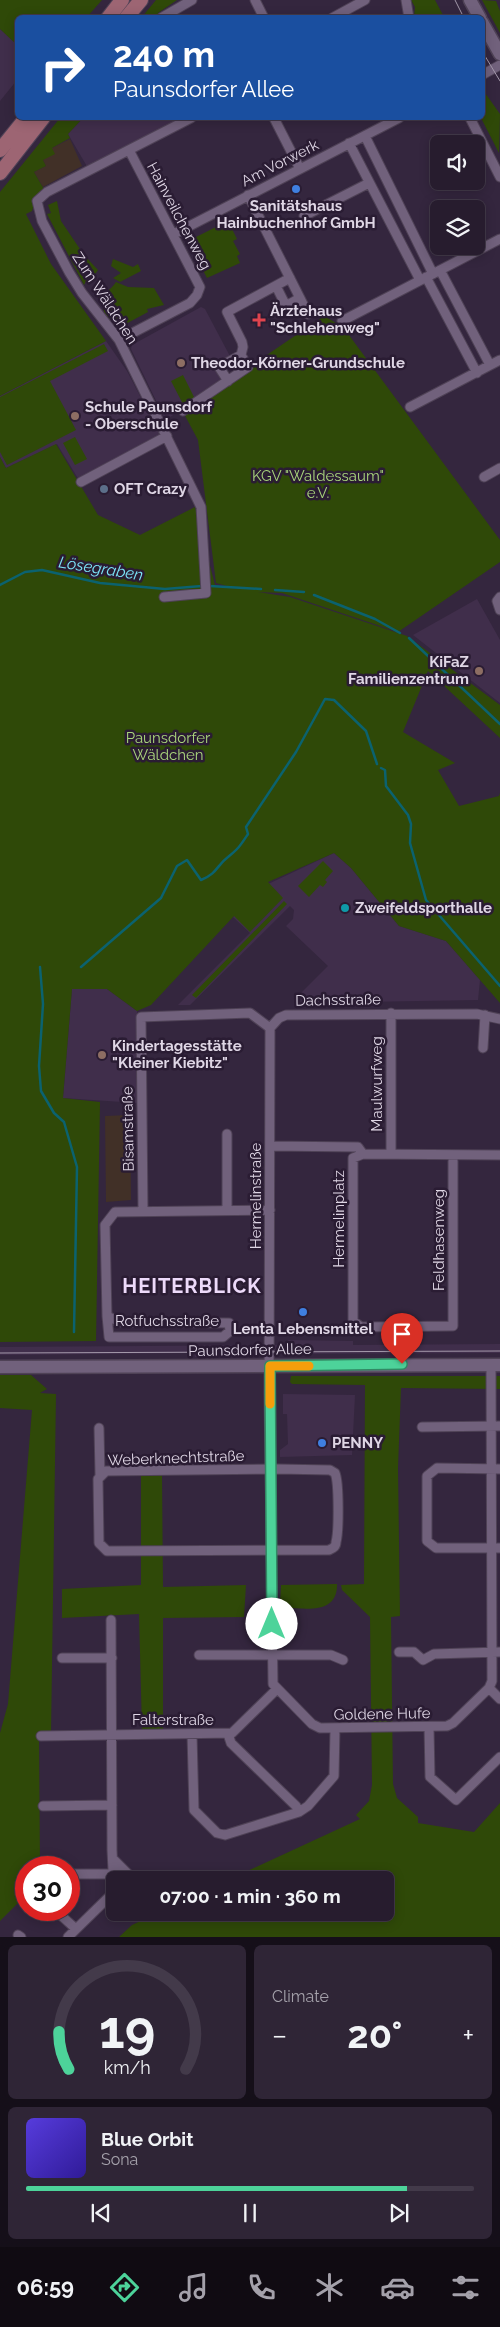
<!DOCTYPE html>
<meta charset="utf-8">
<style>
:root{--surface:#271c2e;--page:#2f2536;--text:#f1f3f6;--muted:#a4a1aa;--line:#433a4a;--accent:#4dd39a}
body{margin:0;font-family:Raleway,sans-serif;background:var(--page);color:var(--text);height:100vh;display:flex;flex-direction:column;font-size:19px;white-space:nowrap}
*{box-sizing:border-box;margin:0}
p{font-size:16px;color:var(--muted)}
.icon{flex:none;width:28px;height:28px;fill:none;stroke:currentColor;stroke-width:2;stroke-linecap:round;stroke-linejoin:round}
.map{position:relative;height:1937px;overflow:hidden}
.details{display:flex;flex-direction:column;gap:8px;padding:8px;background:#150f19;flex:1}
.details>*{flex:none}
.top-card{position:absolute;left:15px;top:15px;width:470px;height:105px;border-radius:8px;box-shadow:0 2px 12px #0003,0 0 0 1px var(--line);background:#1a4fa0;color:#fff;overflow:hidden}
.fabs{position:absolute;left:430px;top:135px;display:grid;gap:10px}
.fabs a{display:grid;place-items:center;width:55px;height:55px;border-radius:8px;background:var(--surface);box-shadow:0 2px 12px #0003,0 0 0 1px var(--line);font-size:25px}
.speed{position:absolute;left:15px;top:1856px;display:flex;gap:10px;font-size:25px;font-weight:700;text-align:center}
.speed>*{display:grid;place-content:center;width:65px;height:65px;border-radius:50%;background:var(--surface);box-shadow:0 2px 12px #0003,0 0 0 1px var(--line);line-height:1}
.speed .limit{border:8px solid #d22;background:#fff;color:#111}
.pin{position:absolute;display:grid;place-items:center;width:42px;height:42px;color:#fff;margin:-51px -21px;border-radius:50% 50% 50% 0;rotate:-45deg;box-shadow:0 0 5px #0007}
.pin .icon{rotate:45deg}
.me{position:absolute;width:55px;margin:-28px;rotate:0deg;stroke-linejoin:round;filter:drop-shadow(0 0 4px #0008)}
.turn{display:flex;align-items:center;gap:18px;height:105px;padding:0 15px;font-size:22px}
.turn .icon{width:65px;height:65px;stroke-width:2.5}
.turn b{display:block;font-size:35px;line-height:42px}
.big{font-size:38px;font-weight:700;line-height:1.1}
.details .card{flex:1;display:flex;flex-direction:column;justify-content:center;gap:8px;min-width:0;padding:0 18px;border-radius:8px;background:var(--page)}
.details .dial{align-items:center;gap:0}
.dial svg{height:130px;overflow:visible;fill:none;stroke:var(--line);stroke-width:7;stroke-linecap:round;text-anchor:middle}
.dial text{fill:var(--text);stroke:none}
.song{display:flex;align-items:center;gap:15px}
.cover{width:60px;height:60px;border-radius:8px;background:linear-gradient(135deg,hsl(250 70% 55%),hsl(250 70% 35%))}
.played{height:5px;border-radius:2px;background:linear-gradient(90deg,var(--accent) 85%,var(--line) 85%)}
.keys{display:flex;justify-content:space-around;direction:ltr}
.heat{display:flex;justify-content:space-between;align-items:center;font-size:28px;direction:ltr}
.details .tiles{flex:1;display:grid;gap:8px;grid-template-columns:1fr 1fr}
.card:last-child{grid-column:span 2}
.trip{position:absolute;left:106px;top:1871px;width:288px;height:50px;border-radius:8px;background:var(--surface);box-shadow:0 2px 12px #0003,0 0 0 1px var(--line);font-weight:700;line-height:50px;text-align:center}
.dock{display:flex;height:80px;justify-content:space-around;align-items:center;background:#100b12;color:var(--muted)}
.dock .icon{width:35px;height:35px}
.dock .selected{color:var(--accent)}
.dock b{font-size:22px;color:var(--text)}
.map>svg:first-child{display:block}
.built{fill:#402e4b}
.industrial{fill:#413027}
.green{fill:#2f4908}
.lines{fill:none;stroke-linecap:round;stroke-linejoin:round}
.stream{stroke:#0b626f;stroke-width:2.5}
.minor-casing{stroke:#4f4256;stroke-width:11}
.secondary-casing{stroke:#4f4256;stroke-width:15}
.primary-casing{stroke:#4f4256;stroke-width:16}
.minor{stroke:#71617c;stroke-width:9}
.secondary{stroke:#71617c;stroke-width:12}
.primary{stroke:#9d6573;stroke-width:14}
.tram{stroke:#a499ab;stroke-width:1}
.route-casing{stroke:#328964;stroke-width:12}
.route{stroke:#4dd39a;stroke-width:9}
.slow{stroke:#f59e0b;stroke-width:9}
.shop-dot{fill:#3f7fe0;stroke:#2a1c33;stroke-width:2}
.health-dot{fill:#e0444e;stroke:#2a1c33;stroke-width:2}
.education-dot{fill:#8d6e63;stroke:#2a1c33;stroke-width:2}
.service-dot{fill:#5c6f8a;stroke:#2a1c33;stroke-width:2}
.culture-dot{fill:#0f9aa8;stroke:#2a1c33;stroke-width:2}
.labels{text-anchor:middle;stroke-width:5;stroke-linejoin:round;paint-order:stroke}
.street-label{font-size:15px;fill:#dfd6e5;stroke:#2a1c33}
.poi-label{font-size:15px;font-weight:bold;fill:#dfd6e5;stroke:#2a1c33;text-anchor:start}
.park-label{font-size:15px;fill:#a9d57c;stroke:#2a1c33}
.water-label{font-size:16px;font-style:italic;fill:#7ce4f7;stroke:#2a1c33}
.district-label{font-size:20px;font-weight:bold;letter-spacing:1px;fill:#eddafa;stroke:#2a1c33}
</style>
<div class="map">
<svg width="500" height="1937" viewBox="0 0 500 1937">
<rect width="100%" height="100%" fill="#34263e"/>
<path class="built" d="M0,29l18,16 -1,35 -17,21z
M83,118h100l-95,50 -20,-34z
M201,307l4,2 27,51 -13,7 5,15 -57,37 -4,-4 -32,-66 1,-4z
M106,341l21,30 34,65 -82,44 -22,-36 -51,24 -6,-11v-61z
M477,599l23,41v63l-87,-68z
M334,853l17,15 48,58 47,15 34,39 -2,20 -177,3v-10l27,-27 -42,-40 7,-7 1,-9 -4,-4 -100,99h-12l72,-72 -17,-16 31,-31z
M72,989h35l30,22v92l-74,-5z
M288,1340l65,1v4l147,-1v9l-248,1 -1,2 -56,1 -1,-4 -194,2v-8l288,-2z
M283,1394l72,1 -3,60 -72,2v-7l8,-6 -1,-30h-4z"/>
<path class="industrial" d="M70,139l12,27 -39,21 -9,-15 12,-6 -3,-6 9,-12z
M130,1115l1,85 -25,2 -1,-86z"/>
<path class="green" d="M0,0h102l-15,17 -69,1 -1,27 -17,-16z
M156,0h21l-19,13 -1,4h-15z
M411,0h24l8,15 -6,2h-23l1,-10z
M482,0l14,1 4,10v22z
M483,90l17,24 -1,39 -18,-35z
M60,118h23l-15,16 2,4 -18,10 3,6 -12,6 3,6 -12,6 11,19 -11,13 -2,7 -6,3 25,50 55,77 -106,55v-204z
M57,201l4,20 23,34 14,15 -7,10 -5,1 -2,4 -37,-71 4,-1 -3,-8z
M228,221l9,18 -4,2 7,13 -3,2 3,7 -33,15 -19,-37z
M113,259l20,8 5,-3 3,7 -21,11 -7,-4 8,-5 -10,-7z
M116,282l12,5 26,1 10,17 -17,4 1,3 -28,15 -4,-6 -7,-3 -5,-6 -1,-7 -8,-12c10,0 15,-2 21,-11z
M324,316l19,11 157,213v22l-102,70 -116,-39 -24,-1 32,5 117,39 93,69v33l-72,-67 -25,61 52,31 -17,7 21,36 40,-10 1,-3v210l-54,-62 -47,-15 -48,-58 -17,-15 -66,29 15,16 -33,34 -16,-16 -83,89 -14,6 -30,-22h-35l-9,109 37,4 -4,239 -96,1v-885l6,11 50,-24 42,71 42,20 55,-28 20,78 23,4 -22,-6 -18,-143 -15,-28z
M104,344l4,7 -58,30 26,49 -69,35 -7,-13v-55z
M183,375l12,24 -11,7 -13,-25z
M75,437l12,22 -12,6 -12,-22z
M323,861l10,10 -8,9 2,2 -4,5 -3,-2 -11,12 -11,-11z
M284,901l3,3 -91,94 -4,-3z
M0,1375h31l16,14 -7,4 16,1 -5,340h-12l1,133 -14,1v27l-26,26v-188l8,-29 24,-294 -32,-2z
M291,1376h209v13l-99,-1 -3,80 2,148 -9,1 2,167 4,14 21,19v6l56,9 26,-29v134h-381l13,-12 26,-12 227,-1v-32h-157l132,-61 -4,-4 13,-14 3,-16 -2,-168 -28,-27 -1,-5 23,-1 1,-199 -73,-1 -2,-2z
M141,1475h21l1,112 83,-2 -2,32 -81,1v111l-21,1 -3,-116 -77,4v-29l79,-4z
M337,1584c1,31 -33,25 -53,23l-4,-3 1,-19z"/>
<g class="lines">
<path class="stream" d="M0,585l25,-13 17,-2 58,13 65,6 37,-3
M210,586l51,3
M275,590l29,2
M314,595l61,24 25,14
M409,638l91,86
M381,768l4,2 1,16 22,29 3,9 -1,19 16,57 74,86
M40,967l3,37 -4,62 2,25 13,22 10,9 13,45 -3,165
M81,967l80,-69 16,-32 10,-6 14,20c17,-7 15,-14 27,-23 11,-9 12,-11 20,-23l-2,-7 50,-75 29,-53 9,1 32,31 11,33"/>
<g class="minor-casing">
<path id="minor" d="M255,0l9,18
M406,0l3,18
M161,18l31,-18
M332,18l33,-18
M482,75l18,-10
M274,118l26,51
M470,118l30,59
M365,136l68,138
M349,143l71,137
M248,195l60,119
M304,216l65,-33
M174,234l225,-116
M440,270l50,95
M426,277l51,96
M276,286l10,20 14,-8
M342,321l158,-82
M119,340l71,-37 7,-8 3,-8 -71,-137
M241,355l2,-8 -1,-5 -15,-30 63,-34
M410,407l90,-47
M183,411l65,-44 -7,-12 -22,12 9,14
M484,477l16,-9
M81,482l86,-46
M164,597l42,-4 -5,-86 -82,-167 -37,-47 -13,-21 -27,-51 -5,-20 10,-9 144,-74
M500,597l-3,4 3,9
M270,1028l-1,366 4,290 39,40 8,4 127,-2 6,-3 36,-35 3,-7 -1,-316
M270,1028l9,-10 7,-3 191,-1 23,5
M483,1048l2,-33
M270,1146l88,1 5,7
M391,1154v-141
M453,1155v171l-92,1 -8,-6v-163l10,-4 137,1
M143,1210l-2,-193 109,-4 20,15
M227,1210v-76
M107,1316l2,21h114l7,-6 -1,-8 -109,-1 -13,-6 -2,-91 10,-13 155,-2
M422,1427l78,-1
M99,1428l1,47
M278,1469l52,1 5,3c4,9 4,58 1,69 0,5 -3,6 -7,8l-222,1 -8,-8 -1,-64 8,-8z
M500,1469l-63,-1 -10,8v65l9,7h64
M111,1620l1,230 2,41
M399,1652h15l9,8 11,-6 66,-2
M199,1655h132l12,5
M62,1658h50
M489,1688l11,11
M429,1727l1,50 26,23 44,-43
M192,1734l2,76 23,23 8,2 74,-23 9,-6 26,-30 1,-47
M228,1734l3,9 65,63 3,6
M41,1736l191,-3 45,-44
M43,1806l69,-1
M113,1859l17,17 -4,4
M69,1874h44
M55,1910l21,19
M18,1935l3,2
M68,1937l47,-46"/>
</g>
<g class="secondary-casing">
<path id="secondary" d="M470,0l10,18
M482,22l18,32
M0,1367l500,-2"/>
</g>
<g class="primary-casing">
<path id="primary" d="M108,18l14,-18
M126,18l15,-18
M0,150l26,-32
M0,173l43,-55"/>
</g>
<use href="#minor" class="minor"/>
<use href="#secondary" class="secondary"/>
<use href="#primary" class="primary"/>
<path class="tram" d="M455,0l9,18
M482,51l18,30
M0,1353l500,-2"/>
</g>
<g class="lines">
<g class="route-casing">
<path id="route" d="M272,1624l-2,-258 132,-2"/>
</g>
<use href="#route" class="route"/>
<path class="slow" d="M270,1404v-38h39"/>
</g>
<g class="shop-dot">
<circle cx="296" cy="189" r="5"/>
<circle cx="303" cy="1312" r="5"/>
<circle cx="322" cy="1443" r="5"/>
</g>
<path class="health-dot" d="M256.5 312.5h5v5h5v5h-5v5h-5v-5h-5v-5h5z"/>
<g class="education-dot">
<circle cx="181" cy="363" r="5"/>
<circle cx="75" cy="416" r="5"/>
<circle cx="479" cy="671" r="5"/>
<circle cx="102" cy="1055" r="5"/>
</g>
<circle class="service-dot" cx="104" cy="489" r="5"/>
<circle class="culture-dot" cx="345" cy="908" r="5"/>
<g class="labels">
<g class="street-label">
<text transform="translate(280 163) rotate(-27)" y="5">Am Vorwerk</text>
<text transform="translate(179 216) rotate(62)" y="5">Hainveilchenweg</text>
<text transform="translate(105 298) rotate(57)" y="5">Zum Wäldchen</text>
<text transform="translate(338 1000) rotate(-1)" y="5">Dachsstraße</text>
<text transform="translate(377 1084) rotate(-90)" y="5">Maulwurfweg</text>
<text transform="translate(128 1129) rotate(-91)" y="5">Bisamstraße</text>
<text transform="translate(256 1196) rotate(-90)" y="5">Hermelinstraße</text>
<text transform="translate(339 1219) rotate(-90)" y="5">Hermelinplatz</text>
<text transform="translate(439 1240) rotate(-90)" y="5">Feldhasenweg</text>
<text x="167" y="1326">Rotfuchsstraße</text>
<text transform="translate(250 1350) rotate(-1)" y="5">Paunsdorfer Allee</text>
<text transform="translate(176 1458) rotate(-2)" y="5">Weberknechtstraße</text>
<text transform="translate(382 1714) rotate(-1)" y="5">Goldene Hufe</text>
<text x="173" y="1725">Falterstraße</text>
</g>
<g class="poi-label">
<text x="296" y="211" text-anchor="middle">Sanitätshaus<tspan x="296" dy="17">Hainbuchenhof GmbH</tspan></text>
<text x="270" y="316">Ärztehaus<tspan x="270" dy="17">"Schlehenweg"</tspan></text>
<text x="191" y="368">Theodor-Körner-Grundschule</text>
<text x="85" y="412">Schule Paunsdorf<tspan x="85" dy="17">- Oberschule</tspan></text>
<text x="114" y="494">OFT Crazy</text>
<text x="469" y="667" text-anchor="end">KiFaZ<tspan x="469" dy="17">Familienzentrum</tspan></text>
<text x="355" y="913">Zweifeldsporthalle</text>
<text x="112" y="1051">Kindertagesstätte<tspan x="112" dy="17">"Kleiner Kiebitz"</tspan></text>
<text x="303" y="1334" text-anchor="middle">Lenta Lebensmittel</text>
<text x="332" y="1448">PENNY</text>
</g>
<g class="park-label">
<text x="318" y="481">KGV "Waldessaum"<tspan x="318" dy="17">e.V.</tspan></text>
<text x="168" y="743">Paunsdorfer<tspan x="168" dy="17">Wäldchen</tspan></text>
</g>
<g class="water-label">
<text transform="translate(101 568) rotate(9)" y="6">Lösegraben</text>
</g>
<g class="district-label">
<text x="192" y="1293">HEITERBLICK</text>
</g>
</g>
</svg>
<div class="fabs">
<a><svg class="icon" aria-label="sound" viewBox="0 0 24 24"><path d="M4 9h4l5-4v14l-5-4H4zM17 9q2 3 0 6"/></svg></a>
<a><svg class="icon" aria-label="layers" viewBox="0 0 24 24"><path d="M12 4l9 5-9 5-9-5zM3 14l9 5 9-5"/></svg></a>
</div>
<div class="speed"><div class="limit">30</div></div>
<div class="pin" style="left:402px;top:1364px;background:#d93025"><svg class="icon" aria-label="arrive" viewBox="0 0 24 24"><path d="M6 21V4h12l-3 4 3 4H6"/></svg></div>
<svg class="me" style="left:272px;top:1624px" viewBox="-20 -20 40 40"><circle r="19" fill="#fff"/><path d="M0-13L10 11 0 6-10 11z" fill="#4dd39a"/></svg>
<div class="trip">07:00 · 1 min · 360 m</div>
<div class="top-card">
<div class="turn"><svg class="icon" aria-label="right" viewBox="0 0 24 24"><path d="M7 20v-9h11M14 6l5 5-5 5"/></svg><div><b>240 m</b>Paunsdorfer Allee</div></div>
</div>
</div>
<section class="details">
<div class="tiles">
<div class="card dial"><svg viewBox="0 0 100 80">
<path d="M14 69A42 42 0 1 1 86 69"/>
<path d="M14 69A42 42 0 0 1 8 46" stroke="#4dd39a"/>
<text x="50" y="56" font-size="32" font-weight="700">19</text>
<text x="50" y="72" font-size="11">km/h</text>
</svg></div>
<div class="card"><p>Climate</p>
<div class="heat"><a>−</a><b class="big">20°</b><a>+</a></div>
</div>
<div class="card">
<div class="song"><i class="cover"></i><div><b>Blue Orbit</b><p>Sona</p></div></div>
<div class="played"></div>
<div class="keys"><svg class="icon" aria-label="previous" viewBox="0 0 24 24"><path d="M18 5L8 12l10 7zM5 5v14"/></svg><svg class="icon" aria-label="pause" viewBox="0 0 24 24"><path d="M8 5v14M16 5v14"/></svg><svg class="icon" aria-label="next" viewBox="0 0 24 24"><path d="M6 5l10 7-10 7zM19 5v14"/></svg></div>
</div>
</div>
</section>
<nav class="dock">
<b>06:59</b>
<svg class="icon selected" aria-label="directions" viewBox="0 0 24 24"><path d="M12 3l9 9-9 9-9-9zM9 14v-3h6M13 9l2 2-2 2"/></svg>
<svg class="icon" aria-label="music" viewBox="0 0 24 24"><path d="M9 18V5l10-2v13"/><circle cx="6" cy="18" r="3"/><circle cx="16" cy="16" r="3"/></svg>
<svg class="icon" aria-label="phone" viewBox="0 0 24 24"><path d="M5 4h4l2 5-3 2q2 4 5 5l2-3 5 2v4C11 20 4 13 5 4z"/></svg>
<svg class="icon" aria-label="climate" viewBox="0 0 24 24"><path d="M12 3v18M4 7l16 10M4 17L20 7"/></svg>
<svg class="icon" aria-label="car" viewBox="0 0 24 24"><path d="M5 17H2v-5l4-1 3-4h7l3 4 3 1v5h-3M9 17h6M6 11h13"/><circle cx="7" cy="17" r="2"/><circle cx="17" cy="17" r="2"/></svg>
<svg class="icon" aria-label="filters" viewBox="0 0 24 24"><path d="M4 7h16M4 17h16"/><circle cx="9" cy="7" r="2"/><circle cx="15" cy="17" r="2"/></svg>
</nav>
